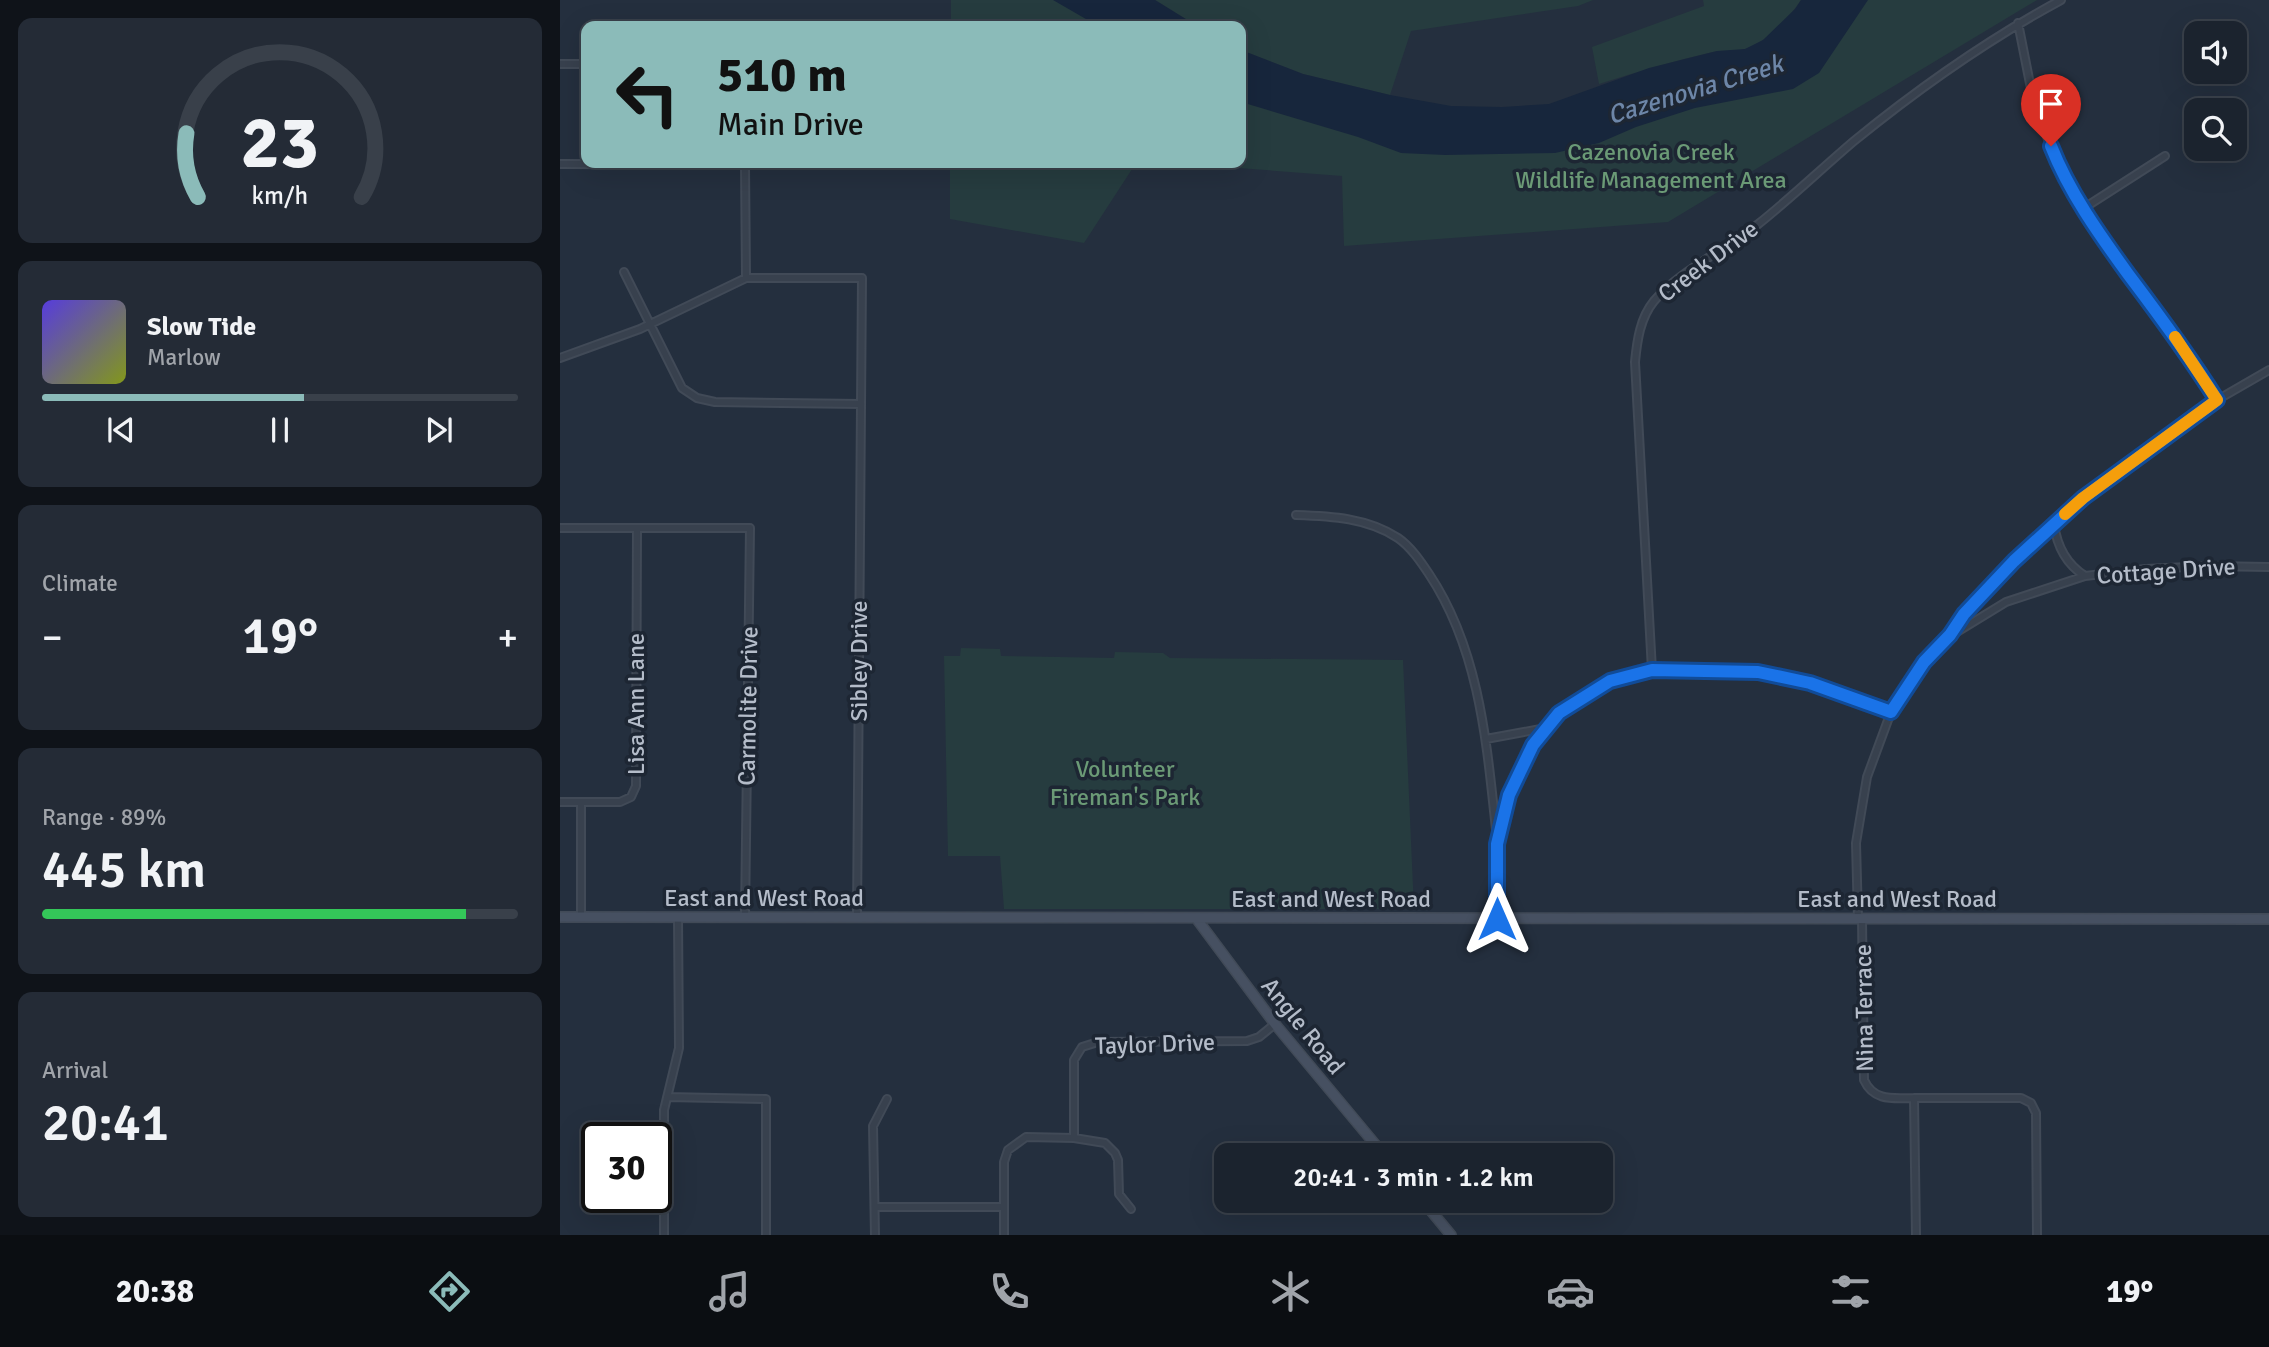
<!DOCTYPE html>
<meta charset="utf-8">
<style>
:root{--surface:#1b232e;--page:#242b36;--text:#f1f3f6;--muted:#a0a4aa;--line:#39404a;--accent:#8bbbb9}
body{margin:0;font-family:Signika,sans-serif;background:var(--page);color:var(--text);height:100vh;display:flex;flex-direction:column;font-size:26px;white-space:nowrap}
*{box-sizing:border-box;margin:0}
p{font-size:23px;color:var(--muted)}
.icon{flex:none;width:38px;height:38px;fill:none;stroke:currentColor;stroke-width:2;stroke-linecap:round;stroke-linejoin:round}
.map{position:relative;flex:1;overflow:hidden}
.drawer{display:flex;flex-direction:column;gap:18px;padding:18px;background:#0f1319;width:560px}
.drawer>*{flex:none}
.hud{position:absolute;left:21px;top:21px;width:665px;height:147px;border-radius:14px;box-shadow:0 7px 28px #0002,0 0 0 2px var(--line);background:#8bbbb9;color:#111;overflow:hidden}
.fabs{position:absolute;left:1624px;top:21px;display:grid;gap:14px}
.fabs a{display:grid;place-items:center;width:63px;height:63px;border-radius:14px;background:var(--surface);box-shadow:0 7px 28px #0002,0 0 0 2px var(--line);font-size:35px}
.speed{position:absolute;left:21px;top:1122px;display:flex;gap:14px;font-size:35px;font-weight:700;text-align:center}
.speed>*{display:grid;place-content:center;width:91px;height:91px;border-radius:50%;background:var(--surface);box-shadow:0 7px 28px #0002,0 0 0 2px var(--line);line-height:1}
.speed .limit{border:4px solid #111;border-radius:10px;background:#fff;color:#111}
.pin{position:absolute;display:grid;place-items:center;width:60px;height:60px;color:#fff;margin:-72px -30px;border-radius:50% 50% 50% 0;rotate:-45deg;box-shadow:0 0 7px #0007}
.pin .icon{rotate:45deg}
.me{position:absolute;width:77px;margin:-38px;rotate:0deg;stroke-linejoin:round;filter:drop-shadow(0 0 5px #0008)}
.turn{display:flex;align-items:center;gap:24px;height:147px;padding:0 21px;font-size:32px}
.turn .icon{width:91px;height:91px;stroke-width:2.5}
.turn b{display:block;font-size:49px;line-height:60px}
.big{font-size:52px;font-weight:600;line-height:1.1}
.drawer .tile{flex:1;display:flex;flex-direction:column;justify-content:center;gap:10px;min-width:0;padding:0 24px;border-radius:14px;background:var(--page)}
.drawer .dial{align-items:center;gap:0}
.dial svg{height:182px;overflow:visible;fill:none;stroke:var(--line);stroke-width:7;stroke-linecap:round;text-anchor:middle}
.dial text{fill:var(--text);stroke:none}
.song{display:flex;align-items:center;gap:21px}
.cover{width:84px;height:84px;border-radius:10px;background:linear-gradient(135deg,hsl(250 70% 55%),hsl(70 70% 35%))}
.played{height:7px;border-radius:4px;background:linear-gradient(90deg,var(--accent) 55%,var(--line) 55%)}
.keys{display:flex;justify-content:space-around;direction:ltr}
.heat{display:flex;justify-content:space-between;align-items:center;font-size:38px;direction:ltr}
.charge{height:10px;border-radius:5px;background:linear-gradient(90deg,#34c759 89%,var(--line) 0)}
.trip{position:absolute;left:654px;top:1143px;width:399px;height:70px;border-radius:14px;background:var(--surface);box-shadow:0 7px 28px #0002,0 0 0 2px var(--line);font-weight:600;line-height:70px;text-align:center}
.menu{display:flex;height:112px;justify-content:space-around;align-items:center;background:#0b0e12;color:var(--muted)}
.menu .icon{width:49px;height:49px}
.menu .selected{color:var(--accent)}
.menu b{font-size:32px;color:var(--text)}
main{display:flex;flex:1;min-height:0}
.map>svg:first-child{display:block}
.green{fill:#263c3f}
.water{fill:#17263c}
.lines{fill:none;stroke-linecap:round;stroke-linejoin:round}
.street-casing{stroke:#414a57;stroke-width:10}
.secondary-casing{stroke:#414a57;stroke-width:12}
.street{stroke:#38414e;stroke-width:6}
.secondary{stroke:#465061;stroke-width:9}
.route-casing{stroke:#114b97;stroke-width:18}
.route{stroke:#1a73e8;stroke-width:12}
.slow{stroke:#f59e0b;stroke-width:12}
.labels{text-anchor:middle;stroke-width:7;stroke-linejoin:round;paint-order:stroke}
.park-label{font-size:24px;fill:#6b9a76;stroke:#1d2633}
.street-label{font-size:24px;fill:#b4bcc9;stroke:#1d2633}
.water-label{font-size:26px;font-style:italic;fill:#6d86a8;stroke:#1d2633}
</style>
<main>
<section class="drawer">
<div class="tile dial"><svg viewBox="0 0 100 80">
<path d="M14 69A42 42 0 1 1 86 69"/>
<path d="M14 69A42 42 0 0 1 9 41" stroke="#8bbbb9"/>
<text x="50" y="56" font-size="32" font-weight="700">23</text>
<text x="50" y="72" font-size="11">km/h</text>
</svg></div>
<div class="tile">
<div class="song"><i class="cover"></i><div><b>Slow Tide</b><p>Marlow</p></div></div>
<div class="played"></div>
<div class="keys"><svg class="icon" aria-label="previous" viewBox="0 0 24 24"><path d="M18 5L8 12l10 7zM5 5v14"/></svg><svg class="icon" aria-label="pause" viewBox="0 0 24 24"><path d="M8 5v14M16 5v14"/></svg><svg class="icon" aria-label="next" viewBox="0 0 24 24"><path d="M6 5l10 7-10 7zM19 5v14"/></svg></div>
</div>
<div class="tile"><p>Climate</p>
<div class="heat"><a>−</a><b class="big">19°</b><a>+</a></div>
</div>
<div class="tile"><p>Range · 89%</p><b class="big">445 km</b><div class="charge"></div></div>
<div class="tile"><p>Arrival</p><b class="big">20:41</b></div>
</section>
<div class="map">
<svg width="1709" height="1235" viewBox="0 0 1709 1235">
<rect width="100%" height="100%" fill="#242f3e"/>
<path class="green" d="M391,0h145l41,26h-186z
M595,0h438l-15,6 -167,25 -21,64 -87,-21 -62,-24v-24h-44z
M1143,0h98c-12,18 -35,43 -56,49 -10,3 -22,1 -32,3 -39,9 -77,20 -114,32l-7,-37 112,-41z
M1273,0h204l-369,222 -324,24 -2,-70 -169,-13h68v-84l178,54 365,-68z
M390,163h186l-52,80 -134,-24z
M401,648l39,1 1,7 113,2 1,-6 48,1 7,5 233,2 11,249h-410l-4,-53h-52l-4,-200h16z"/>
<path class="water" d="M493,0h102l42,26h-99z
M1241,0h67l-49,73 -26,16 -98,19 -59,19 -37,16 -44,10 -110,2 -44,-2 -43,-16 -117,-35v-52l62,24 87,21 61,11 51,1 47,-3 100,-36 68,-17 28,-2 18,-9 32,-31z"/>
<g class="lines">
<g class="street-casing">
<path id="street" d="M1458,23l16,81 25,63 38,64 95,129 25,40
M0,64h26
M0,164l304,1v-2
M185,165l1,113
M1524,208l81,-52
M64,272l58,116 15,10 18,4 146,2
M0,358l80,-29 106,-51h116l-5,640
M736,515c35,1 72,3 102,23 13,9 23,24 31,36 52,78 58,174 68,265
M1494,524c3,23 12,40 31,52
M0,528h190l-5,389
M1392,635l54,-33 79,-26 61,-7 63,-3 60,1
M1092,670l-17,-308c2,-21 5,-44 19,-61 24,-29 71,-51 103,-76 33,-26 64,-56 97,-84 65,-53 133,-101 207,-141
M926,739l60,-11
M0,802h60l11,-5 5,-11 1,-258
M21,917v-115
M937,919v-75l12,-49 24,-50 26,-32 51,-32 42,-11 106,2 52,11 81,29
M1298,919l-2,-76 11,-66 24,-65 33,-50 26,-27 14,-21 50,-53 69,-64 134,-97 52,-30
M1302,919l2,161c10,22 30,18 50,18
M107,1097l99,2v136
M514,1138v-78l8,-13 16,-5 149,-1 12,-4 16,-13
M315,1207h129
M104,1235v-125l15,-62 -1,-131
M315,1235l-2,-109 14,-27
M444,1235v-73l4,-12 18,-13 48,1 31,5 10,10 3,7 1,34 12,15
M1356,1235l-2,-137h107l10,5 5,10 1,122"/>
</g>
<g class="secondary-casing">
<path id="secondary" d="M0,917l1709,2
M636,918l79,106 109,131
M862,1200l29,35"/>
</g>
<use href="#street" class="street"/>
<use href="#secondary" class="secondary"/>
</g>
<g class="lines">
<g class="route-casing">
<path id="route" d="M937,919v-75l12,-49 24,-50 26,-32 51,-32 42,-11 106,2 52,11 81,29 33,-50 26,-27 14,-21 50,-53 69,-63 134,-98c-27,-43 -58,-85 -89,-126 -29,-40 -59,-82 -77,-128"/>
</g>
<use href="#route" class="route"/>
<path class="slow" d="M1505,514l18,-16 134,-98 -42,-63"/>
</g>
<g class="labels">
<g class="park-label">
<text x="1091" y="160">Cazenovia Creek<tspan x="1091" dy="28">Wildlife Management Area</tspan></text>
<text x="565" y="777">Volunteer<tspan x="565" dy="28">Fireman's Park</tspan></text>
</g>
<g class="street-label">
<text transform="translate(1148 261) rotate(-37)" y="8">Creek Drive</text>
<text transform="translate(1606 571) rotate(-4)" y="8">Cottage Drive</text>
<text transform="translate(299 661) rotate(-90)" y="8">Sibley Drive</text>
<text transform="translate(76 704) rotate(-90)" y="8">Lisa Ann Lane</text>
<text transform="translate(188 706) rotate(-89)" y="8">Carmolite Drive</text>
<text x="204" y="906">East and West Road</text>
<text x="771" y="907">East and West Road</text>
<text x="1337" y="907">East and West Road</text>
<text transform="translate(1304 1008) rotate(-91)" y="8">Nina Terrace</text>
<text transform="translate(743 1026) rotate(51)" y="8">Angle Road</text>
<text transform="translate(595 1044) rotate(-2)" y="8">Taylor Drive</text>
</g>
<g class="water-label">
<text transform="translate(1135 89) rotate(-17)" y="9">Cazenovia Creek</text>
</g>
</g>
</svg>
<div class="fabs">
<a><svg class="icon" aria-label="sound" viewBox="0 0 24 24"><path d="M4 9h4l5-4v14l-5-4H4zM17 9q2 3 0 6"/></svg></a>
<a><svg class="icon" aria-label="search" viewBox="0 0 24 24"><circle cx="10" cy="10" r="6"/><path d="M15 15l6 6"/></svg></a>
</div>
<div class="speed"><div class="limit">30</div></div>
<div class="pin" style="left:1491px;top:146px;background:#d93025"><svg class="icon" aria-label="arrive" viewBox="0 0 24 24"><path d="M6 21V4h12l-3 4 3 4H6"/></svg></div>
<svg class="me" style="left:937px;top:919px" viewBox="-20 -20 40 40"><path d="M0-17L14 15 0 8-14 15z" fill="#1a73e8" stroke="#fff" stroke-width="4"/></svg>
<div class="trip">20:41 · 3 min · 1.2 km</div>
<div class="hud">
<div class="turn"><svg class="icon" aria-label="left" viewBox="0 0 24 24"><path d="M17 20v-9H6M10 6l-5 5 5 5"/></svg><div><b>510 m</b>Main Drive</div></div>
</div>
</div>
</main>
<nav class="menu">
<b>20:38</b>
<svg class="icon selected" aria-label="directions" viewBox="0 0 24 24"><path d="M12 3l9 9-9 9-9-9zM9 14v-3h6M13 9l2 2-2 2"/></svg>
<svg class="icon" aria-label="music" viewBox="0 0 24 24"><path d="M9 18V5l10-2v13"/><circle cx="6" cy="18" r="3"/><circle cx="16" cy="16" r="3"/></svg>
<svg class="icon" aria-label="phone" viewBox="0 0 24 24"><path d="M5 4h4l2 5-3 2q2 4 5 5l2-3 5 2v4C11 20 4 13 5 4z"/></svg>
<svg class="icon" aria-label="climate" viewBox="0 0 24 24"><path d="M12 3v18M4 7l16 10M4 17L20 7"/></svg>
<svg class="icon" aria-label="car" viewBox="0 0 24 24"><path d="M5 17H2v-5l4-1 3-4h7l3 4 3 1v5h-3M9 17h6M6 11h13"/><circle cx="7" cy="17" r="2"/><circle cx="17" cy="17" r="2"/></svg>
<svg class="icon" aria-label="filters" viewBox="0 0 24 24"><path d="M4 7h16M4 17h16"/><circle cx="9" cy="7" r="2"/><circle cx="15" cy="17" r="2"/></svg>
<b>19°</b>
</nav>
